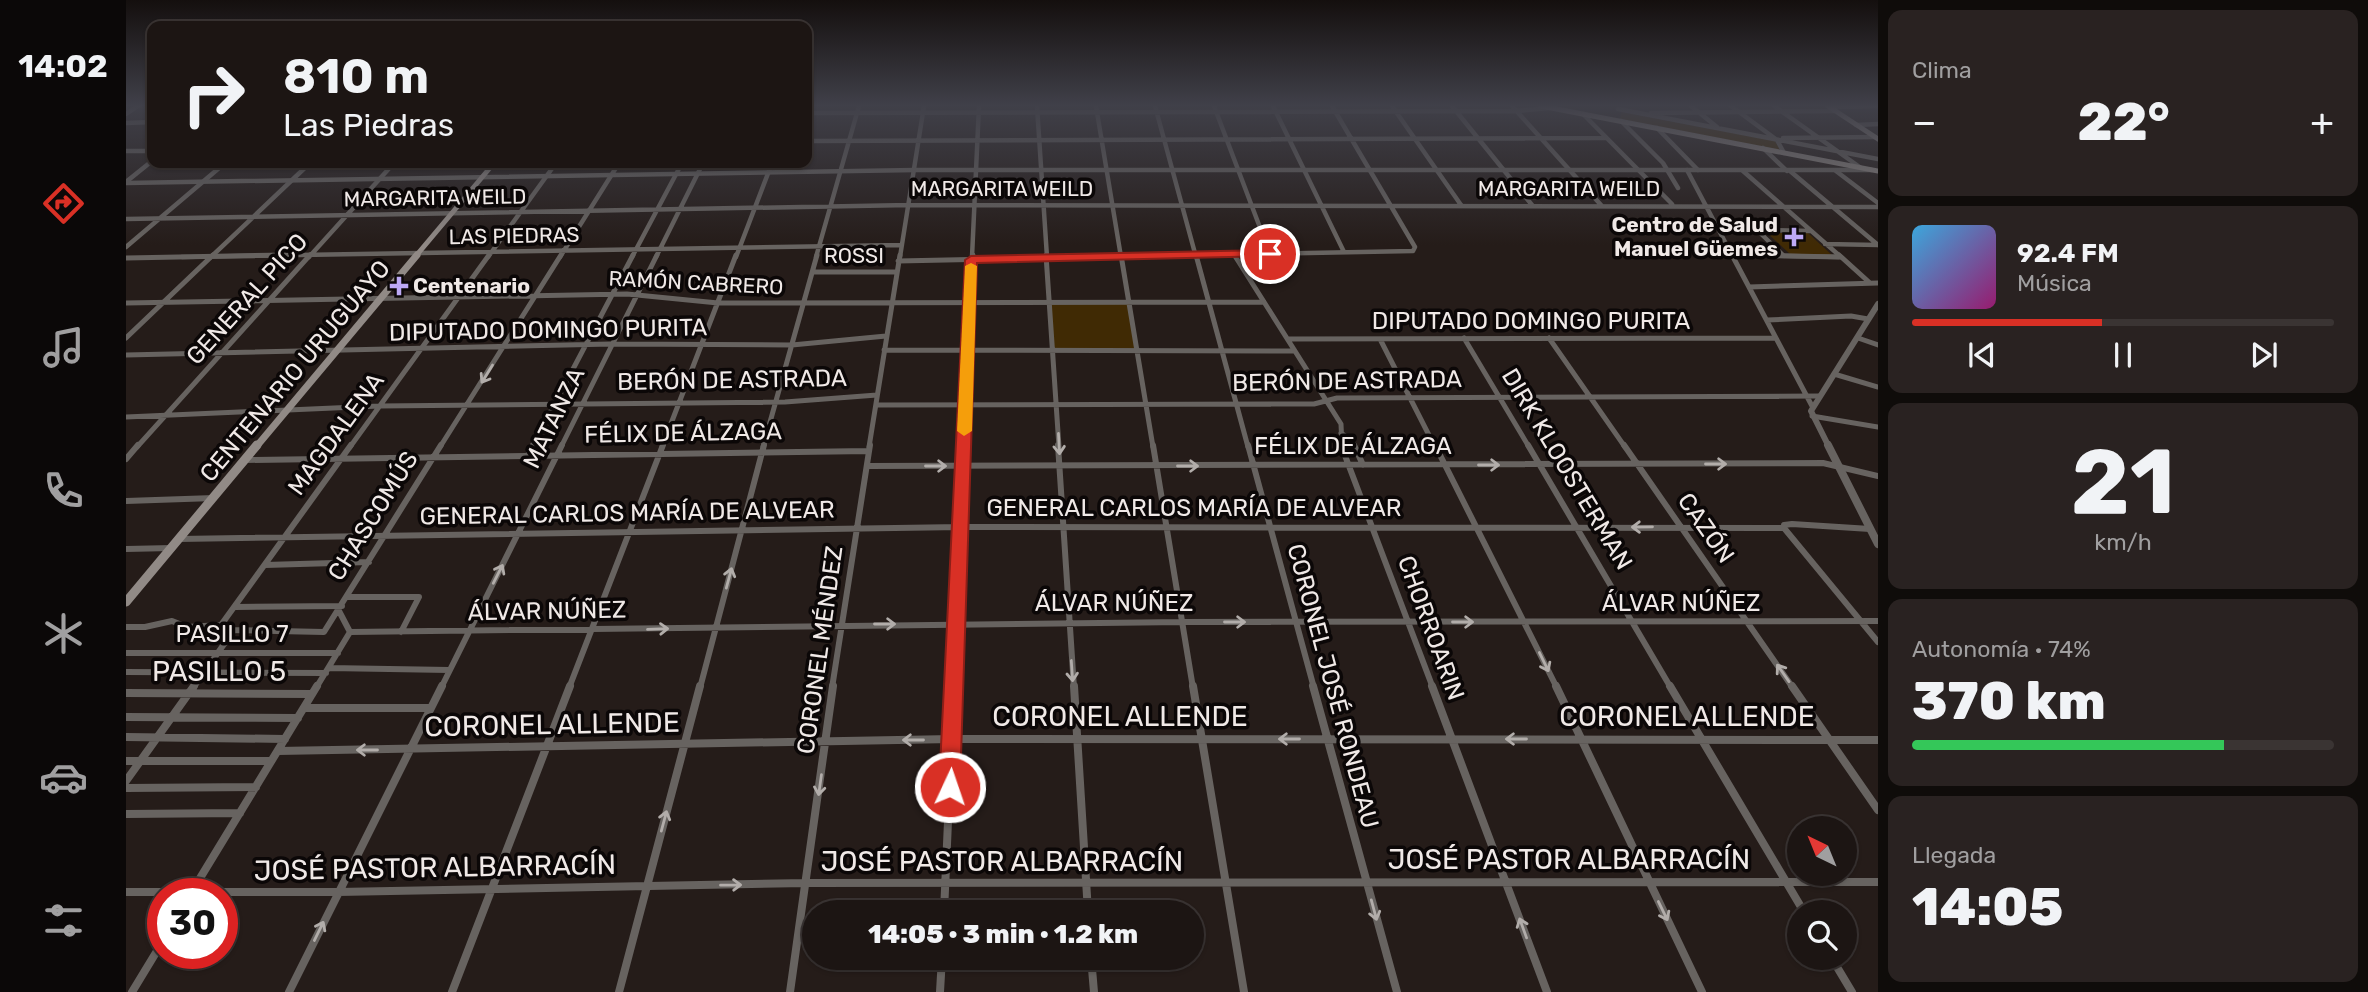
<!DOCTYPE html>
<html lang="es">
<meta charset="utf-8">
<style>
:root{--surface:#1c1513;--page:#292221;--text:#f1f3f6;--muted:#a09fa0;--line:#3a3433;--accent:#d93025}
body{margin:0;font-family:Rubik,sans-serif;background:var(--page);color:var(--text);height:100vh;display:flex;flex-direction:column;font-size:26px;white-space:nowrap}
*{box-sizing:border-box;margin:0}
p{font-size:23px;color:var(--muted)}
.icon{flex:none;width:38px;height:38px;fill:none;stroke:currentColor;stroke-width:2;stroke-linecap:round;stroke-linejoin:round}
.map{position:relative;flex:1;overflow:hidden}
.drawer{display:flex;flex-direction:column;gap:10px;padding:10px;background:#0f0c0a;width:490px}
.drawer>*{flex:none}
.banner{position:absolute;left:21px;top:21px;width:665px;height:147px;border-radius:14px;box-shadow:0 2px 5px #0004,0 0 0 2px var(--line);background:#1c1513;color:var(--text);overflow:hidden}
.needle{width:46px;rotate:317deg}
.tools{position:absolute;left:1661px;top:816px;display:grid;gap:14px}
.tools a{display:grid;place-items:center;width:70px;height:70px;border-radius:50%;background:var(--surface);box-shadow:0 2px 5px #0004,0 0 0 2px var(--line);font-size:35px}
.speed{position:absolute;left:21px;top:878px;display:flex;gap:14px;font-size:35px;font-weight:700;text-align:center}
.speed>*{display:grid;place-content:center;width:91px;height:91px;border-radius:50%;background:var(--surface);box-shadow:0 2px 5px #0004,0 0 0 2px var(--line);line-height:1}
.speed .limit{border:10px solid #d22;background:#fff;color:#111}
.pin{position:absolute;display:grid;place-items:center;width:60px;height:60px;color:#fff;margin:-30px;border:4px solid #fff;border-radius:50%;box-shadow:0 2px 7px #0007}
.me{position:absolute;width:77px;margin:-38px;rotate:3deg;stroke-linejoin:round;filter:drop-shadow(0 0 5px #0008)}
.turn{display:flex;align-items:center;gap:24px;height:147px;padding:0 21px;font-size:32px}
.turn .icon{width:91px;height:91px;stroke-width:2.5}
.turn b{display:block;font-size:49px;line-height:60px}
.big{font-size:52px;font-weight:800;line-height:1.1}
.drawer .card{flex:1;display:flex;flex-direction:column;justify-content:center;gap:10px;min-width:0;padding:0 24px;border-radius:14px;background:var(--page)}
.drawer .dial{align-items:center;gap:0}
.dial b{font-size:91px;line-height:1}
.song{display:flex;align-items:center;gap:21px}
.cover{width:84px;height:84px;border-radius:10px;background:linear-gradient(135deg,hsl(200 70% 55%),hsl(320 70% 35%))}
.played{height:7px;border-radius:4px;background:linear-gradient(90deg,var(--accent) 45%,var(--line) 45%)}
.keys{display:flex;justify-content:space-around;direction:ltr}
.heat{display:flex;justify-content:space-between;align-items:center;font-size:38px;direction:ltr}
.charge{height:10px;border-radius:5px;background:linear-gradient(90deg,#34c759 74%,var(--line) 0)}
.trip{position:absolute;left:676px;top:900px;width:402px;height:70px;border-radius:35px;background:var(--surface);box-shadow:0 2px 5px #0004,0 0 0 2px var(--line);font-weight:800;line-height:70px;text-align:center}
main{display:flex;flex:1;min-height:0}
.dock{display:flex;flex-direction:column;width:126px;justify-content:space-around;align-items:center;background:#0b0808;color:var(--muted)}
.dock .icon{width:49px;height:49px}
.dock .on{color:var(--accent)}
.dock b{font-size:32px;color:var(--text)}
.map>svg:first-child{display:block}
.green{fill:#402a04}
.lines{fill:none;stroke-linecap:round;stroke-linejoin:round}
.minor-far3{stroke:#676360;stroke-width:4.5}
.minor-far2{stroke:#676360;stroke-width:5}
.minor-far1{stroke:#676360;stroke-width:6}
.minor{stroke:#676360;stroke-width:8}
.tertiary-far2{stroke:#676360;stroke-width:4.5}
.tertiary-far1{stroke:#676360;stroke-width:6}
.tertiary{stroke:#676360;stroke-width:8}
.secondary-far2{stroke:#918a86;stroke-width:5}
.secondary-far1{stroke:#918a86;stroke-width:7}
.secondary{stroke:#918a86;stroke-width:9}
.oneway{stroke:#b2adaa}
.route{fill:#d93025;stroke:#8d1f18;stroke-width:2}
.slow{fill:#f59e0b}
.poi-dot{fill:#bda9f5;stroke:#0b0707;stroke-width:2.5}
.labels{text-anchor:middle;stroke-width:7;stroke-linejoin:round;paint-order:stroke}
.far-street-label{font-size:21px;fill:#f0e9e7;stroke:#0b0707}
.far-poi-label{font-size:21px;font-weight:bold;fill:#f0e9e7;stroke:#0b0707;text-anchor:end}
.street-label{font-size:24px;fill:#f0e9e7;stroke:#0b0707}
.near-street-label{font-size:28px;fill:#f0e9e7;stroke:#0b0707}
</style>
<main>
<nav class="dock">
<b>14:02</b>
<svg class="icon on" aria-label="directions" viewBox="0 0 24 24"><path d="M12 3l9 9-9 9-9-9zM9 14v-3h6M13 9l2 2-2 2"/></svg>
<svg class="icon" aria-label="music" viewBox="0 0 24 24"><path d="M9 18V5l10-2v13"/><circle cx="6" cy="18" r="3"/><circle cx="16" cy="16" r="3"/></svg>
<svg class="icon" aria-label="phone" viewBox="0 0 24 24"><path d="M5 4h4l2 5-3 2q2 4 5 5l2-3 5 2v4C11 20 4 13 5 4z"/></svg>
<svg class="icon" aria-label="climate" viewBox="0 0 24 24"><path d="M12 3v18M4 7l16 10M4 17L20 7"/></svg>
<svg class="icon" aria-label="car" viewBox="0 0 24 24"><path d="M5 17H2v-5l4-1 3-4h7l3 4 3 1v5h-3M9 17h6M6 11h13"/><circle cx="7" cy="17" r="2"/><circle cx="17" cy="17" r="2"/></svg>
<svg class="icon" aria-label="filters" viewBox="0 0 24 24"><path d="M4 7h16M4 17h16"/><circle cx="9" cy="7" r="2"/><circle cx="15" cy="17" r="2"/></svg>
</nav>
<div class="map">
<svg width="1752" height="992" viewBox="0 0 1752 992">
<rect width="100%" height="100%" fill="#251c19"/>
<path class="green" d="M1495,112l154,29 5,9 -160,-31z
M1641,233h41l24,22 -42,-1z
M923,302h80l7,48h-83z"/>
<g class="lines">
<path class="minor-far3" d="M911,106l10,151
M970,106l25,151
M1029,106l41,151
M1088,106l56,148
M1147,106l71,146
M1266,106l69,99
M1326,106l80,99
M1386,106l89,99
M1565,106l26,21
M1605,106l46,34 7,13
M1648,106l87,62
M1705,107l47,-1
M1492,109l260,50
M681,113l709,-2 34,-3
M1525,113l183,-2
M0,114l12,-8
M1457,114l89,90
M1495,121l42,42 15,25
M0,123l26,-1
M1730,125l22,-1
M1531,128l41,42
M1657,138l92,-1
M681,141l798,-3
M1637,148l24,23
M0,151h26
M1561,170l46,87
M1617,171l98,86
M1664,171l88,74
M1710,171l42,32
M0,182l26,-21
M0,219l783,-14 969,2
M1593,229l91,2
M1631,230l27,26
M1699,244l53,1
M0,247l99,-84
M1606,255l107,2
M56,257l720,-12
M85,257l99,-94
M183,257l85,-94
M362,257l68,-94
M434,257l59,-94
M506,257l50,-94
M530,257l47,-94
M610,257l36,-94
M690,257l43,-151
M774,257l24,-151
M846,257l7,-151
M975,257l312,-6 2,-4 -83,-141"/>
<path class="minor-far2" d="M920,255l13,192
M995,255l32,192
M1070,255l52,192
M1606,255l80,151
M1623,255l90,2
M1713,255l31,28
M1109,256l106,168 1,23
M0,258l161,-3
M772,261l293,-6
M687,272h83
M1623,287l129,-4
M0,303l501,-9 91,9 546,-1
M1641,320l84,-4 17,3
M0,338l87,-83
M1338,338l65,109
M1423,338l76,109
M1732,338l20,7
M1162,339l487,-1
M1254,339l55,108
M758,350l411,1
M0,355l485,-11 181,1 94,-9
M1708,374l44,13
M750,405l438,-1 23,-6 482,-2
M1686,416l66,11
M0,417l253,-11 406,-4 92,-7
M1215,433l10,7 3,7
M11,447l173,-192
M224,447l139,-192
M314,447l121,-192
M406,447l101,-192
M435,447l96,-192
M536,447l74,-192
M637,447l54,-192
M743,447l31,-192
M838,447l9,-192"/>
<path class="minor-far1" d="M932,445l16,243
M1027,445l40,243
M1122,445l66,243
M1215,445l92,243
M1228,445l9,20
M1309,445l122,243
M1402,445l143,243
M1498,445l169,243
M402,455l5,-10
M0,459l12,-14
M120,460l623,-9
M741,466l956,-3 55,13
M0,501l88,-3
M1658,528l94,114
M53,539l782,-12 823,1v-3l8,-1 78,5
M0,549l46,-1
M139,565l104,-3
M222,597h71l-18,35
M109,607l107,-1
M213,611l11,21
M95,625l130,-180
M0,627h19l27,-6 15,6 34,-2 6,5 97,2 117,-187
M224,632l833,-10 695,-1
M0,653h212
M203,668l120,2
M0,672l200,1
M67,688l41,-58
M190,688l34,-56
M315,688l121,-243
M443,688l94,-243
M574,688l64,-243
M706,688l38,-243
M828,688l10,-243"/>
<path class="minor" d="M948,686l14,226
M1067,686l51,306
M1187,686l84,306
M1306,686l115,306
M1430,686l146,306
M1544,686l134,226
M1666,686l86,124
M0,693l186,1
M178,708h126
M0,717l172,1
M0,737l159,2
M152,751l674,-12 926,1
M0,761h145
M0,781l68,-95
M0,788l130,-1
M0,814l114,-1
M0,892h212l468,-9 1072,-1
M65,893l126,-207
M818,912l10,-226
M965,957l3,35
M1705,957l21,35
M6,992l31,-51
M163,992l153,-306
M326,992l118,-306
M493,992l81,-306
M664,992l43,-306
M814,992l2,-35"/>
<path class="tertiary-far2" d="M0,183l789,-13h957"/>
<path class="tertiary-far1" d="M1703,447l-18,-36 67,-107"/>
<path class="tertiary" d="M1702,445l50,99"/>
<path class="secondary-far2" d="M1415,106l337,65
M1702,106l50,33
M289,257l79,-94"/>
<path class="secondary-far1" d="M130,447l161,-192"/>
<path class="secondary" d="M0,602l131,-157"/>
</g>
<defs><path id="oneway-shaft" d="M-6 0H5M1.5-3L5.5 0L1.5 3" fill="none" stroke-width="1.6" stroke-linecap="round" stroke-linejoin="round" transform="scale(1.75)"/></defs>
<g class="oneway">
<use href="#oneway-shaft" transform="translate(361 374) rotate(122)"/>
<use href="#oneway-shaft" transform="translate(933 444) rotate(87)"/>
<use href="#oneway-shaft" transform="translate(1590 464)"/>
<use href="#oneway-shaft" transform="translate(1363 465)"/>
<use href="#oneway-shaft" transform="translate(810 466)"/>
<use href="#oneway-shaft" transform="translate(1062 466)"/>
<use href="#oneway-shaft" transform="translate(1516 527) rotate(179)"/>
<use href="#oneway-shaft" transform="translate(372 574) rotate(-63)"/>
<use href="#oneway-shaft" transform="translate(603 578) rotate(-75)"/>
<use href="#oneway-shaft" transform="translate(1109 622)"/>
<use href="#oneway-shaft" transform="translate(1337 622)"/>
<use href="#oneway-shaft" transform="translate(759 624)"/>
<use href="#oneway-shaft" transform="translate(532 629) rotate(-2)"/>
<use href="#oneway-shaft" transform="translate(1418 662) rotate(64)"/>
<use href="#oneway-shaft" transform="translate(946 671) rotate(86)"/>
<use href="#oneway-shaft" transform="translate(1657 673) rotate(-125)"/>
<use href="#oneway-shaft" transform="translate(1163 739) rotate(180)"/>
<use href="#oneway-shaft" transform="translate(1390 739) rotate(180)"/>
<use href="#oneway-shaft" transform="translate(787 740) rotate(180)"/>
<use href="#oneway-shaft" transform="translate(241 750) rotate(180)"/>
<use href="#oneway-shaft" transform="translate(694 785) rotate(98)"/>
<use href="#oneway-shaft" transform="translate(538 821) rotate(-75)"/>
<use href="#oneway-shaft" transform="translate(605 885) rotate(-1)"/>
<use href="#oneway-shaft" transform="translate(1248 910) rotate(75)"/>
<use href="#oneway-shaft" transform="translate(1537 911) rotate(64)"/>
<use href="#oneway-shaft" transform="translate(1397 928) rotate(-110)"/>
<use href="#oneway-shaft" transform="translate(193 931) rotate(-64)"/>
</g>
<linearGradient id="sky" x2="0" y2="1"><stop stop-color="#140f0e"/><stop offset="0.43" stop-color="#404049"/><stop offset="1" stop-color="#404049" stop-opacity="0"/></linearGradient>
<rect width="1752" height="245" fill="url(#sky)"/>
<path class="route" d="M1144,250l6,4 -1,2 -298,7 -17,524 -3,7 -7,3 -8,-3 -3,-7 26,-527 6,-4z"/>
<path class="slow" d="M845,263l6,3 -5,165 -8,5 -7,-5 8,-165z"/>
<g class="poi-dot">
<path d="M1664.5 226.5h7v7h7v7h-7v7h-7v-7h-7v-7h7z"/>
<path d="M269.5 275.5h7v7h7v7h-7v7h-7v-7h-7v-7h7z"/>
</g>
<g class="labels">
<g class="far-street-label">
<text x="876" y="196">MARGARITA WEILD</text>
<text x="1443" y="196">MARGARITA WEILD</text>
<text transform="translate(309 198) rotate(-1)" y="7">MARGARITA WEILD</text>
<text transform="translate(388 236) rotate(-1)" y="7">LAS PIEDRAS</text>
<text x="728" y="263">ROSSI</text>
<text transform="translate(570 283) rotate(3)" y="7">RAMÓN CABRERO</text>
</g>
<g class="far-poi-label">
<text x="1652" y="232">Centro de Salud<tspan x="1652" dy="24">Manuel Güemes</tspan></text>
<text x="287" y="293" text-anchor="start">Centenario</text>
</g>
<g class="street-label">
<text transform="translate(121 299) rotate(-48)" y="8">GENERAL PICO</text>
<text x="1405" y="329">DIPUTADO DOMINGO PURITA</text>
<text transform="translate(422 330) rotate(-1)" y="8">DIPUTADO DOMINGO PURITA</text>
<text transform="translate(169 371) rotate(-50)" y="8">CENTENARIO URUGUAYO</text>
<text transform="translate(606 380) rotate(-1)" y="8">BERÓN DE ASTRADA</text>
<text transform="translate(1221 381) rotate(-1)" y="8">BERÓN DE ASTRADA</text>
<text transform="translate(428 418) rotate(-64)" y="8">MATANZA</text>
<text transform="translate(557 433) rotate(-1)" y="8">FÉLIX DE ÁLZAGA</text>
<text transform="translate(210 434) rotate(-54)" y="8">MAGDALENA</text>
<text x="1227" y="454">FÉLIX DE ÁLZAGA</text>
<text transform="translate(1441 469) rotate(59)" y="8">DIRK KLOOSTERMAN</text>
<text x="1068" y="516">GENERAL CARLOS MARÍA DE ALVEAR</text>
<text transform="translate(501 513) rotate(-1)" y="8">GENERAL CARLOS MARÍA DE ALVEAR</text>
<text transform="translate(247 516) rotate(-58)" y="8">CHASCOMÚS</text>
<text transform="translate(1580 528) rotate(55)" y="8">CAZÓN</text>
<text x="988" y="611">ÁLVAR NÚÑEZ</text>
<text x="1555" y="611">ÁLVAR NÚÑEZ</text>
<text transform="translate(421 611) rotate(-1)" y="8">ÁLVAR NÚÑEZ</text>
<text transform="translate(1305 628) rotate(70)" y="8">CHORROARIN</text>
<text x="106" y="642">PASILLO 7</text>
<text transform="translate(694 650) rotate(-82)" y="8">CORONEL MÉNDEZ</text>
<text transform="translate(1207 686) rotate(75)" y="8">CORONEL JOSÉ RONDEAU</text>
</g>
<g class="near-street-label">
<text x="93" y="681">PASILLO 5</text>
<text x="994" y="726">CORONEL ALLENDE</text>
<text x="1561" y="726">CORONEL ALLENDE</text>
<text transform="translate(426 724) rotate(-1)" y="10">CORONEL ALLENDE</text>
<text x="1443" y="869">JOSÉ PASTOR ALBARRACÍN</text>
<text x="876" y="871">JOSÉ PASTOR ALBARRACÍN</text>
<text transform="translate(309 867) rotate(-1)" y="10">JOSÉ PASTOR ALBARRACÍN</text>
</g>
</g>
</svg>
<div class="tools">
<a><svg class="needle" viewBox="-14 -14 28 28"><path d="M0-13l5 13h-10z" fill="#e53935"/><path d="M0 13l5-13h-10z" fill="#a09fa0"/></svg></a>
<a><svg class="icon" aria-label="search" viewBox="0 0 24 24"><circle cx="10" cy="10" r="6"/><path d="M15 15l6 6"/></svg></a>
</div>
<div class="speed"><div class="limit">30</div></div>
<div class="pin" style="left:1144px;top:254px;background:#d93025"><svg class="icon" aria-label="arrive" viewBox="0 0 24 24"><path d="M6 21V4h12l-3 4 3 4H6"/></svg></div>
<svg class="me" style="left:824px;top:787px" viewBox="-20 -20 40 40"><circle r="17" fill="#d93025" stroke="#fff" stroke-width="3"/><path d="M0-11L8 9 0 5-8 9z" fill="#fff"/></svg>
<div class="trip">14:05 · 3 min · 1.2 km</div>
<div class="banner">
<div class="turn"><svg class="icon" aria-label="right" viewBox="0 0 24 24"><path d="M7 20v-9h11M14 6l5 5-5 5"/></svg><div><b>810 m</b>Las Piedras</div></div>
</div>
</div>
<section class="drawer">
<div class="card"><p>Clima</p>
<div class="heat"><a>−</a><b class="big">22°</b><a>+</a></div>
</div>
<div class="card">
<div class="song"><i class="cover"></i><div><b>92.4 FM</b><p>Música</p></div></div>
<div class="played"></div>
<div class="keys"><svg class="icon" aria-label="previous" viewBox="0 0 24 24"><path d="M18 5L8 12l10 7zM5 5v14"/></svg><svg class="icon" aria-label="pause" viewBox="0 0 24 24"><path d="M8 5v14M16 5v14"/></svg><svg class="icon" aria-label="next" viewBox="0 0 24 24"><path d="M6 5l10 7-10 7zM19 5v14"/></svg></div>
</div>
<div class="card dial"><b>21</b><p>km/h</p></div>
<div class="card"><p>Autonomía · 74%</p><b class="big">370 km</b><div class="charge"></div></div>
<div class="card"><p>Llegada</p><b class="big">14:05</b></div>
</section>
</main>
